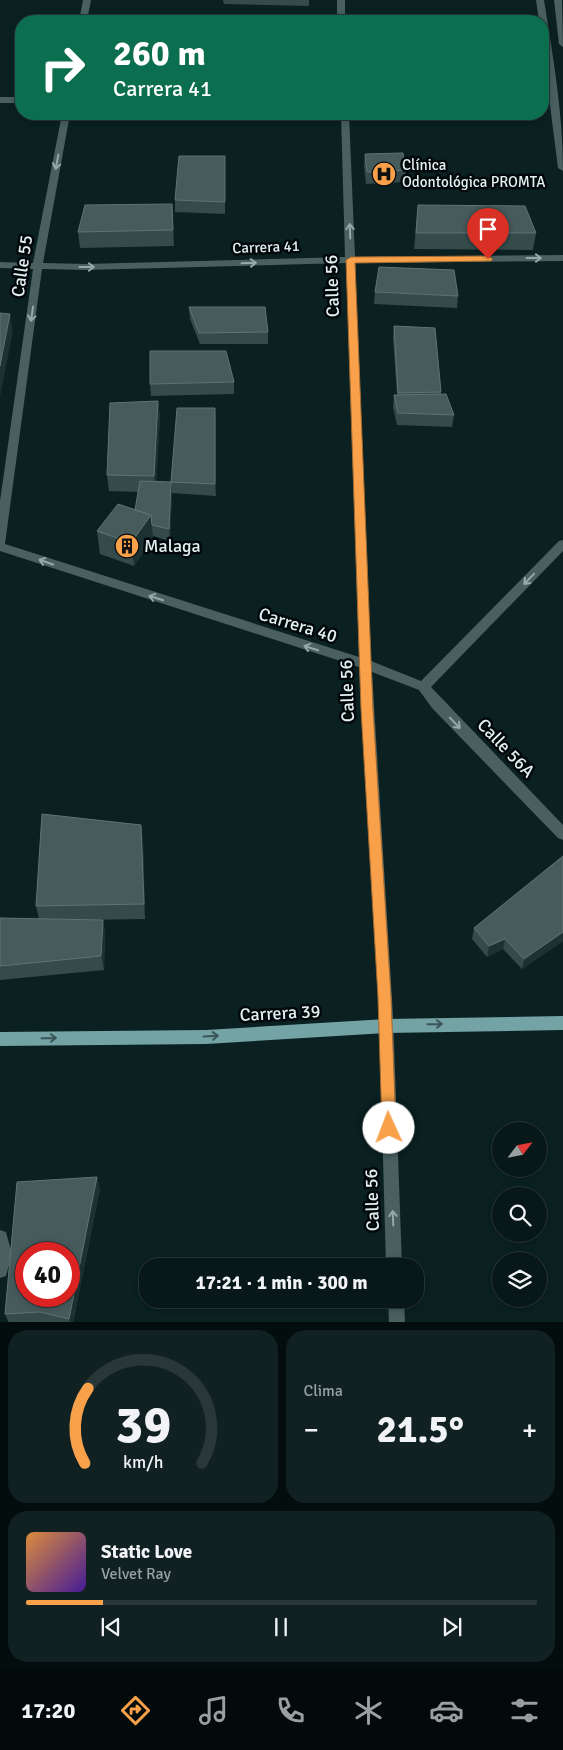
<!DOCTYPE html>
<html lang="es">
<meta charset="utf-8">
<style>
:root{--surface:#081819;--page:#112122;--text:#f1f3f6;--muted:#98a0a2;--line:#293738;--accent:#f8a14a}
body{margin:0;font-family:Signika,sans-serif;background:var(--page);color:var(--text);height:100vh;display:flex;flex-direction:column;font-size:19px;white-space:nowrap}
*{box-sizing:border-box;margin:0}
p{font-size:16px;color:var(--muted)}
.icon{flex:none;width:28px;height:28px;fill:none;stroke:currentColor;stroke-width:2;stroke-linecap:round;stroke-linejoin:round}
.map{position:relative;height:1322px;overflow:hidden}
.panel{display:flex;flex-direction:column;gap:8px;padding:8px;background:#040d0e;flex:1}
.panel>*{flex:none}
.banner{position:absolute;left:15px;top:15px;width:534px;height:105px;border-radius:20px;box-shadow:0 2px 8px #0003,0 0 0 1px var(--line);background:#0b6e4f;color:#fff;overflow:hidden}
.needle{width:32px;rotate:58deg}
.tools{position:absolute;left:492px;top:1122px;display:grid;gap:10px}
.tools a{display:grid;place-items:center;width:55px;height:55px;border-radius:50%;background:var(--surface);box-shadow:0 2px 8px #0003,0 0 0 1px var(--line);font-size:25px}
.speed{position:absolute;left:15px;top:1242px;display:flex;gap:10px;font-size:25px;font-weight:700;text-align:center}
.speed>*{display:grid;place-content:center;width:65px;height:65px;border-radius:50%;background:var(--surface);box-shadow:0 2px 8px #0003,0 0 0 1px var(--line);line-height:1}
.speed .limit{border:8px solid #d22;background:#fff;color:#111}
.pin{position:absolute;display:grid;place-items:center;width:42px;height:42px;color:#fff;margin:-51px -21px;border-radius:50% 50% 50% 0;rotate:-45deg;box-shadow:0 0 5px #0007}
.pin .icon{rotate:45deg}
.me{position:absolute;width:55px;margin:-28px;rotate:358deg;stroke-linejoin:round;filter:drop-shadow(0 0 4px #0008)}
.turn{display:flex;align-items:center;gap:18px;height:105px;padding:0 15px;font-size:22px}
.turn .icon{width:65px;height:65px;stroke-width:2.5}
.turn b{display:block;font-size:35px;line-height:42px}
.big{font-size:38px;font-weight:700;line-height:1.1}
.panel .card{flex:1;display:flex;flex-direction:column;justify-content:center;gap:8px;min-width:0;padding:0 18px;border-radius:20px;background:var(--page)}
.panel .dial{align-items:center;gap:0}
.dial svg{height:130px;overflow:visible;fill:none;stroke:var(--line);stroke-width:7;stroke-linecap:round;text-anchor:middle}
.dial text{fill:var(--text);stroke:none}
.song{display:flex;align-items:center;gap:15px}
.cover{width:60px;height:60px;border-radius:8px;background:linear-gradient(135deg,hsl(30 70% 55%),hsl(260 70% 35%))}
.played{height:5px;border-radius:2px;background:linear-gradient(90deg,var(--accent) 15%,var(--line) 15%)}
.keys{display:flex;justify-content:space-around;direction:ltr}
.heat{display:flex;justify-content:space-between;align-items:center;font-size:28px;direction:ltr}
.panel .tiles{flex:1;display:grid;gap:8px;grid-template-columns:1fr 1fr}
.card:last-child{grid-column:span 2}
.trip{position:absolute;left:139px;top:1258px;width:285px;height:50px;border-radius:20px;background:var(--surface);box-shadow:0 2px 8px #0003,0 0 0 1px var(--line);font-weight:700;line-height:50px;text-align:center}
.tab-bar{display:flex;height:80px;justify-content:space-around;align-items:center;background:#030a0a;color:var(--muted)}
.tab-bar .icon{width:35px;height:35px}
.tab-bar .current{color:var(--accent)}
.tab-bar b{font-size:22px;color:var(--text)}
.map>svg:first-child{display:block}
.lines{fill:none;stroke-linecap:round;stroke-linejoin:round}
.minor{fill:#495f60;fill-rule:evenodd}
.major{fill:#74a3a6;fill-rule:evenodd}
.wall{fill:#344a4b}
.shaded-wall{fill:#1b3132}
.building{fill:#475b5c;stroke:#5f7374;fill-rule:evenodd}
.oneway{stroke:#96a8a8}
.oneway2{stroke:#3b5658}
.route{fill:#f8a14a;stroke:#a16930}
.labels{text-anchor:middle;stroke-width:5;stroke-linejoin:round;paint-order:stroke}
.far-poi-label{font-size:15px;fill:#e3f0f1;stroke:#020809;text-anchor:start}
.far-street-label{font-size:15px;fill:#e3f0f1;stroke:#020809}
.street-label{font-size:18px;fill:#e3f0f1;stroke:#020809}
.poi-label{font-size:18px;fill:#e3f0f1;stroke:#020809;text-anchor:start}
</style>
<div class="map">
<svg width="563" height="1323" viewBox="0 0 563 1323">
<rect width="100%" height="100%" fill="#0a2021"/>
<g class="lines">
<path class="minor" d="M83,0h8l-4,21h-8z
M337,0h8v21h-8z
M536,0h8c9,57 19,113 19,171l-5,-3 -16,-126v-21h-3z
M554,0h8l1,47 -4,-3z
M0,97h21v6h-21z
M62,114h8l-27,149 43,1 259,-7 -4,-143h8l6,143 208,-2v6l-208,2 16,398 50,20 138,-140 4,-1v11l-132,136 132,138v15l-5,-2 -126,-130 -13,-18 -47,-18 21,343 9,251h-16l-7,-251 -20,-348 -359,-116v-50l33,-232 -33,-1v-6l33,1zM346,263l13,394 -354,-113 37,-275 44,1z
M0,1230l6,2 6,22 -6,22 -6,2z
M388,1299h16l1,24h-16z"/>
<path class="major" d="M563,1016v14l-177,3 -180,11 -206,2v-14l206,-2 180,-11z"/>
</g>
<path class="wall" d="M223,0h86v6l-85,-2z
M365,154l41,16v12l-40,2 -2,-18z
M225,156v58l-50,-2v-12z
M172,204l2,42 -94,2 -2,-16z
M418,205l118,28 -3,17 -119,-1z
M375,292l83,4 -1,12 -83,-4z
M189,307l79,25v12h-68l-10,-25z
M394,326l47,66v2l13,21 -2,12 -55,-2 -4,-18 1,-12h3l-4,-58z
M234,382v12l-83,2 -1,-12z
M158,401l2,16 -4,64 15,1 44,-74 1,88 -44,-3 -2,48 -17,-5v2l-19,28 -34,-12 -3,-23 38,-21 3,-18 -29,-1 -2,-16z
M143,840l2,79 -63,1h21l2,14 -1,36 -104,10v-62l39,1 -3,-13z
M563,856v85l-41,28 -19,-20 -16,8 -15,-18 2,-11z
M97,1177l3,12 -27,134h-64l-4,-9z"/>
<path class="shaded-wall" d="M10,314l3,17 -13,66v-31z
M158,401l2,16 -4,75 -2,-16z
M215,408l1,12v76l-1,-12z
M171,482l1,11 -2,48 -1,-12z
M151,515l2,23 -19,28 -3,-23z
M141,825l2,15 2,79 -1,-15z
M103,920l2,14 -1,36 -3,-14z
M563,932v9l-41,28 2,-10z
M505,939l-2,10 -16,8 2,-11z
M97,1177l3,12 -27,134h-3l-1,-4z"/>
<path class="building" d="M403,153l3,17 -39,2 -2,-18z
M179,156h46v46l-50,-2z
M172,204l1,26 -95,2 7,-27z
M418,205l107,1 11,27h-120z
M379,267l75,3 4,26 -83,-4z
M189,307h76l3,25 -69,1z
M0,313l10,1 -10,52z
M394,326l41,2 6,64 -43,1z
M150,351h76l8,31 -84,2z
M446,394l8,21 -56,-2 -4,-18z
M158,401l-4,75 -47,-1 3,-72z
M177,408h38v76l-44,-2z
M140,481l31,1 -2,47 -17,-4 -1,-10 -16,-5z
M118,504l33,11 -20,28 -34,-12z
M42,814l99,11 3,79 -108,2z
M563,856v76l-39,27 -19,-20 -16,7 -15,-18z
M0,918l103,2 -2,36 -101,10z
M97,1177l-28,142 -29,-7 -35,2 12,-132zM26,1254h43v42h-43z"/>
<defs><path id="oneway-shaft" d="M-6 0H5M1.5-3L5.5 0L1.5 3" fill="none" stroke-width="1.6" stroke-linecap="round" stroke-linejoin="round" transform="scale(1.25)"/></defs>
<g class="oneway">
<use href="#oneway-shaft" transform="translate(57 162) rotate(101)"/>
<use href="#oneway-shaft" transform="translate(350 231) rotate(-92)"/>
<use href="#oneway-shaft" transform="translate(534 258)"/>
<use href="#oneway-shaft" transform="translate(249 263) rotate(-2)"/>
<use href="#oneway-shaft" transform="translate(87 267)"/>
<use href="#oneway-shaft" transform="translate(32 314) rotate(98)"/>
<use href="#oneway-shaft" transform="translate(46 562) rotate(-161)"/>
<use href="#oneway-shaft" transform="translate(529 579) rotate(134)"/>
<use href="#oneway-shaft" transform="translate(156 598) rotate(-162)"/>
<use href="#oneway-shaft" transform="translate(311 648) rotate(-163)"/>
<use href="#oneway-shaft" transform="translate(455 723) rotate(46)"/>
<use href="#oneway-shaft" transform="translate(393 1218) rotate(-92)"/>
</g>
<g class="oneway2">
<use href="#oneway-shaft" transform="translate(435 1024) rotate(-1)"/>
<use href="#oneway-shaft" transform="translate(211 1036) rotate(-3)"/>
<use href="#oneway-shaft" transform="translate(49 1038) rotate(-1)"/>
</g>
<path class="route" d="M488,256l5,3 -2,2 -136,2 18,446 18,288 5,131 -2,4 -5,2 -5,-2 -2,-4 -4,-131 -17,-288 -15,-449 5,-3z"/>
<defs>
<g id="hospital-disc" transform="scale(1.25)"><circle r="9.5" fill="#f8a14a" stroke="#020809"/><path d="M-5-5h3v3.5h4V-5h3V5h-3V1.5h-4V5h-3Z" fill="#111"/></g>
<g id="building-disc" transform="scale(1.25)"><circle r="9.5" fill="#f8a14a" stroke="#020809"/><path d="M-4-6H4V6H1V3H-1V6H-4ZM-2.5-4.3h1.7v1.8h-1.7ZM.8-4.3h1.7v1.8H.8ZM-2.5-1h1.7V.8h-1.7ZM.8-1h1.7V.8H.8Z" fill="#111"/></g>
</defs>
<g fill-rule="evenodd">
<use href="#hospital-disc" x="384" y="174"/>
<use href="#building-disc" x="127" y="546"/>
</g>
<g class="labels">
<g class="far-poi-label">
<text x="402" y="170">Clínica<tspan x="402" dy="17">Odontológica PROMTA</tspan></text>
</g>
<g class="far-street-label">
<text transform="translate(266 247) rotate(-2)" y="5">Carrera 41</text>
</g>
<g class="street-label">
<text transform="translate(22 266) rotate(-82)" y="6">Calle 55</text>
<text transform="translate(332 286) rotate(-92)" y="6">Calle 56</text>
<text transform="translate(298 625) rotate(17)" y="6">Carrera 40</text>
<text transform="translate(347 691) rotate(-92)" y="6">Calle 56</text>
<text transform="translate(506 748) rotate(46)" y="6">Calle 56A</text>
<text transform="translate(280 1013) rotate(-3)" y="6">Carrera 39</text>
<text transform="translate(372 1200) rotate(-92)" y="6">Calle 56</text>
</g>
<g class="poi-label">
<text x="144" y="552">Malaga</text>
</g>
</g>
</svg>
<div class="tools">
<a><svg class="needle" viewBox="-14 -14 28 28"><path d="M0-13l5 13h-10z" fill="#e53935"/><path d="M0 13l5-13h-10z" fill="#98a0a2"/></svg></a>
<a><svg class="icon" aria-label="search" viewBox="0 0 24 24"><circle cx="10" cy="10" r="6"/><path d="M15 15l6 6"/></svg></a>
<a><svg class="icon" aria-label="layers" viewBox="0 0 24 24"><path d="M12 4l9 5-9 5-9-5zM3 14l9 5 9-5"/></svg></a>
</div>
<div class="speed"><div class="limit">40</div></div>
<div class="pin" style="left:488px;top:259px;background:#d93025"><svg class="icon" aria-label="arrive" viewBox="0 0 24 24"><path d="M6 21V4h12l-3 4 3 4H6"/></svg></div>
<svg class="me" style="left:389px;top:1128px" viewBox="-20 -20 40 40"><circle r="19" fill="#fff"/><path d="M0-13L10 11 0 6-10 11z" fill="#f8a14a"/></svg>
<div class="trip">17:21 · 1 min · 300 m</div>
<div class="banner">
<div class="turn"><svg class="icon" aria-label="right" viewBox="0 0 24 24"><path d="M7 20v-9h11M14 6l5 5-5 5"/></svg><div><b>260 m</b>Carrera 41</div></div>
</div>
</div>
<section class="panel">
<div class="tiles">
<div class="card dial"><svg viewBox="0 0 100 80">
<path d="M14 69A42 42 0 1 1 86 69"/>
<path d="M14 69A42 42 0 0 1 16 23" stroke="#f8a14a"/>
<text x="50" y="56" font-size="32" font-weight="700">39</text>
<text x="50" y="72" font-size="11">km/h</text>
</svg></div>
<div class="card"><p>Clima</p>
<div class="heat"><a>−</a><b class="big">21.5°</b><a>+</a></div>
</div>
<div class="card">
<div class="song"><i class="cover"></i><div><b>Static Love</b><p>Velvet Ray</p></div></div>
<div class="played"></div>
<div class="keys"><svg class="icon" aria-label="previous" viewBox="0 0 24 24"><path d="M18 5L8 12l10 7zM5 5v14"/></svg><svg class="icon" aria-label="pause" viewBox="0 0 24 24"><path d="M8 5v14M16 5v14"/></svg><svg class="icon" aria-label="next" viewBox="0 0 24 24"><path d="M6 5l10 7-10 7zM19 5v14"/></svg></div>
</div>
</div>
</section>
<nav class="tab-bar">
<b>17:20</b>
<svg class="icon current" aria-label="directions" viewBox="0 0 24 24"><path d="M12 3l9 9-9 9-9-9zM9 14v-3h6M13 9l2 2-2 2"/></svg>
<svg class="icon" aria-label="music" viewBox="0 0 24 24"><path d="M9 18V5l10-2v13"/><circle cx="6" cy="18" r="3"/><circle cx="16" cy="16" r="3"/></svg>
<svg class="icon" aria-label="phone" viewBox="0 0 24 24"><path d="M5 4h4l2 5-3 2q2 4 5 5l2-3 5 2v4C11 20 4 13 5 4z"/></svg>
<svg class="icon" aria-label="climate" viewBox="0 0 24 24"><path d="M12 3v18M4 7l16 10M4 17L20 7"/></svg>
<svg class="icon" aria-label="car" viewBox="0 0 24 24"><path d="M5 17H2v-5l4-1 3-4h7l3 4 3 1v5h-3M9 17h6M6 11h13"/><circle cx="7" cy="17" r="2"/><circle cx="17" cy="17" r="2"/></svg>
<svg class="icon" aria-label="filters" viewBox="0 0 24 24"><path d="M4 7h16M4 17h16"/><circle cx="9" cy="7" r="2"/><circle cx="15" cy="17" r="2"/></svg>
</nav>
